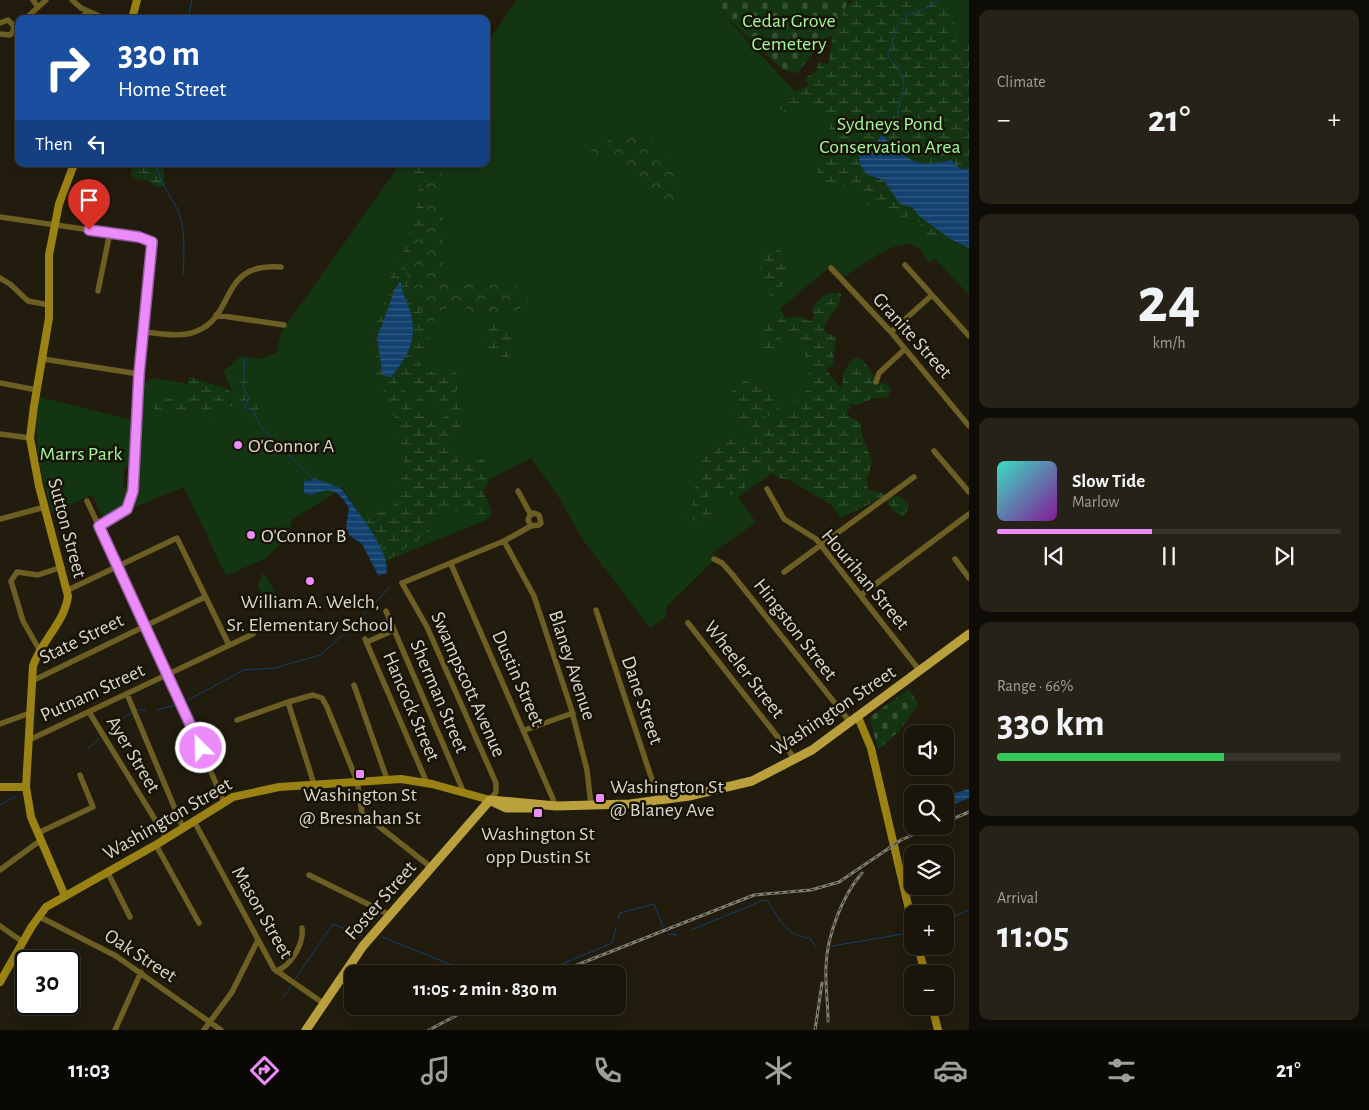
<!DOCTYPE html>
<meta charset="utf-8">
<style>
:root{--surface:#19150a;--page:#262218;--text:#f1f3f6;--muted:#9f9f9c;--line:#37342b;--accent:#ec8cfb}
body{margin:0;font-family:"Alegreya Sans",sans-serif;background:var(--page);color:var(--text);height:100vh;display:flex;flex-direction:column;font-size:19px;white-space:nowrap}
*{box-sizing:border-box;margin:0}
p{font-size:16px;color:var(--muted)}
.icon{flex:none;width:28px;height:28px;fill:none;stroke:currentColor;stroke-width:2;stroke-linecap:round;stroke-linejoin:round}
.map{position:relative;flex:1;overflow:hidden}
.side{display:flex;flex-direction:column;gap:10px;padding:10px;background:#0e0c06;width:400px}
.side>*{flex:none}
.banner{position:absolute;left:15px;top:15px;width:475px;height:152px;border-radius:10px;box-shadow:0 2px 12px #0003,0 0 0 1px var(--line);background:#1a4fa0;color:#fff;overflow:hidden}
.tools{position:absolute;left:904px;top:725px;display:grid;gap:10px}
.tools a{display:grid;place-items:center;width:50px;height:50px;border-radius:10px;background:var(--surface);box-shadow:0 2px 12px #0003,0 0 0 1px var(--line);font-size:25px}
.speed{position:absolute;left:15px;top:950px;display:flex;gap:10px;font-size:25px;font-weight:700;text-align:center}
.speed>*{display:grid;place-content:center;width:65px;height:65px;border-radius:50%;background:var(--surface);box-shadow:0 2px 12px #0003,0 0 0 1px var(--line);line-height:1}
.speed .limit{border:2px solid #111;border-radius:8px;background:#fff;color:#111}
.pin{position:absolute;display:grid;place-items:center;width:42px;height:42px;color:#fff;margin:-51px -21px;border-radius:50% 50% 50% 0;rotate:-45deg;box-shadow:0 0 5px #0007}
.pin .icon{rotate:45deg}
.me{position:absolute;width:55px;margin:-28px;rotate:337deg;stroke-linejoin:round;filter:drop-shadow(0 0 4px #0008)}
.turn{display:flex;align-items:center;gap:18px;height:105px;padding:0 20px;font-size:22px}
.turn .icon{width:65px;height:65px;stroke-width:2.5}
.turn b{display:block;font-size:35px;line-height:42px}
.then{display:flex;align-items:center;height:48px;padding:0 20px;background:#0003;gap:10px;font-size:19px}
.big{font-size:38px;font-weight:600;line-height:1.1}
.side .widget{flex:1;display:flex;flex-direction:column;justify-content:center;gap:8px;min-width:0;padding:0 18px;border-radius:10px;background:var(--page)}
.side .dial{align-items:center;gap:0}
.dial b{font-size:65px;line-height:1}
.song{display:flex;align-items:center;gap:15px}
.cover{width:60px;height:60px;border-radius:8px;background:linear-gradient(135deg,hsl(170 70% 55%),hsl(290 70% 35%))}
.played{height:5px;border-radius:2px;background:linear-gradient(90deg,var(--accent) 45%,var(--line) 45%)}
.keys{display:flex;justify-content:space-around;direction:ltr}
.heat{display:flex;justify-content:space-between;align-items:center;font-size:28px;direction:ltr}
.charge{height:8px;border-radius:4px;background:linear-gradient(90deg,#34c759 66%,var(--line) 0)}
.trip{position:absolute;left:344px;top:965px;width:282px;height:50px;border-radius:10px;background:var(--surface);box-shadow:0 2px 12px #0003,0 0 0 1px var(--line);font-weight:600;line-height:50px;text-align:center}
.tabs{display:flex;height:80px;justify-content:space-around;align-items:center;background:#0a0804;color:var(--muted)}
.tabs .icon{width:35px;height:35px}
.tabs .on{color:var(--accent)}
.tabs b{font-size:22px;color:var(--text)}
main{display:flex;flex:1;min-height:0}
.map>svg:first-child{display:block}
.green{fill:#143512}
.forest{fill:url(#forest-crowns)}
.wetland{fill:url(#wetland-marsh);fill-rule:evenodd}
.cemetery{fill:url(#cemetery-stones)}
.water{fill:url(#water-rules)}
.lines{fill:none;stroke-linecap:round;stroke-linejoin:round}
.stream{stroke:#12416f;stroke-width:1}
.street{stroke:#6d5e23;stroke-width:5.5}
.secondary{stroke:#9b8214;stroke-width:8}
.primary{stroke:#b9a03d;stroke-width:9}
.rail-casing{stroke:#827e73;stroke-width:3}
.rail{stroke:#171306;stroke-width:1;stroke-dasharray:4;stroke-linecap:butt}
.route-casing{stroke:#995ba3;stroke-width:12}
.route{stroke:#ec8cfb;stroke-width:9}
.poi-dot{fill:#ec8cfb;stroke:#171306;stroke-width:2}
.labels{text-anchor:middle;stroke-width:5;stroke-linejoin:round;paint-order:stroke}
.park-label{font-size:20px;fill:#a1f69b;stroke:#171306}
.street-label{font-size:20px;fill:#dad7ce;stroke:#171306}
.poi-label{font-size:20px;fill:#dad7ce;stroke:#171306;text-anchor:start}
</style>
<main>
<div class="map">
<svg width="969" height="1030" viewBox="0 0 969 1030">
<defs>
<pattern id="forest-crowns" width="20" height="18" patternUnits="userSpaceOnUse" patternTransform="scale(1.25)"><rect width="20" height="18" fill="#143512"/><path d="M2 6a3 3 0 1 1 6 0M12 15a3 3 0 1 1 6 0" fill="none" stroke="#365233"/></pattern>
<pattern id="wetland-marsh" width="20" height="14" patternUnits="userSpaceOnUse" patternTransform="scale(1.25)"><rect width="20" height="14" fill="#143512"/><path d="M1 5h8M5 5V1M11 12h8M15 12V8" fill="none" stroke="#365233"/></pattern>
<pattern id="cemetery-stones" width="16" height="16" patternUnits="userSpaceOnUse" patternTransform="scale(1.25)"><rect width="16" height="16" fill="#143512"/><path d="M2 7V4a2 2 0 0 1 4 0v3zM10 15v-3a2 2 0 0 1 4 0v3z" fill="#365233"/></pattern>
<pattern id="water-rules" width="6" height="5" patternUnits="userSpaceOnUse" patternTransform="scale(1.25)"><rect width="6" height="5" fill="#12416f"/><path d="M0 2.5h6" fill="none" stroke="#345c82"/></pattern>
</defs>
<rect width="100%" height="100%" fill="#211c0e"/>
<path class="green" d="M517,0h198l13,20 80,85 105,-105h56v295l-34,-36 -7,4c-3,-7 -7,-15 -15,-18 -16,-7 -55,23 -69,32l-12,-12 -52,44 71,99 -75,63 -38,26 18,25 -42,30 -2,10 -45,44 -1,11 -16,11 -67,-88 -25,-44 -27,-38 -60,30 16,32 -104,42 -25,-51 -15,-23 -50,31 -6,15 -10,14 -13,11 -38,17 -42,-89 -52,21 10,-124 12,-6 78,13 -9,-21 9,-5 9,-9 21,3 14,-6 6,-22 118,-167h86v-121z
M39,397l94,23 -3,47h-6l-1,21h6l-4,19 -21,12 -12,-24 -40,18c-12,-45 -20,-69 -13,-116z
M262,574l4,1 15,29 -12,6 -11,-24z"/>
<path class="forest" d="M627,132c33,1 59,42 48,73 -23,10 -38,-28 -52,-40 -10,-8 -24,-5 -32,-12 1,-14 10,-10 20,-14 5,-2 10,-5 16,-7z
M435,164h11l-9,22 7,39 -2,44c25,29 55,6 82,21l4,9 -6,8 -11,8 -11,2 -26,-2 -18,-12 -7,2 -20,23 -14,-26 -10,-33 12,-32 9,-11 -1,-39z"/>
<path class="wetland" d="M852,0h93l2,12 7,8 3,27 5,1 7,-4v125h-8c-4,-3 -7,-8 -13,-8 -6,-1 -13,3 -19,3 -15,0 -34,-10 -41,-23l-8,4 -5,6 -8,-2 1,26 16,5 16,24 12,3 9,11 22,14 6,6c-31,3 -20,-13 -39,-23l-10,4 -10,-10 -6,2 -16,-7 -3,-7 -10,-12 -11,1 -15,6c-5,-5 -12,-12 -11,-20 2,-22 22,-42 4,-64 -5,-5 -12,-6 -18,-3 -7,2 -10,8 -16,10l-12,-10 3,-8 29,-11 -2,-8 10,-7 3,-9 9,2c6,-19 1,-36 12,-54 3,-4 9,-5 12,-10z
M132,164h31l2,22 -7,1 -11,-7 -13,-1 -3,-5z
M412,164h13l3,15 -3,8 1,39 -5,9 -4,2c-4,9 -12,23 -12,33 3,29 30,51 22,77l-8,4 -3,5 8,15c13,3 22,-12 33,3 2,4 4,7 3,12l-6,8c0,6 5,9 7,15 8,23 -8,25 -22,33l3,4 8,-5 1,7 9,15 23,-4 4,4 1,8 5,3 -10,16 9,22 -2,5c-22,7 -35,-21 -60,1l1,10 -3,5 -37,25h-6l-4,-12 -17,-23 12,-10 16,-4 12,-43 -8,-46 -21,-50 -4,-36 12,-26 10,-40 17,-29 -1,-15 11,-25 -2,-18 -8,-10zM401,282c0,12 6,19 10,30 10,30 -10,39 -30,59l5,-57 11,-30zM399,380l18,6 8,7 9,2 11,20 -3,7 -15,-10 -4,-15 -6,2 -2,5 -4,-1 -1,-7 -13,-13z
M768,246l11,2 5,9 3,19 -5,7 -1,11h-5l-4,4c-3,-3 -3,-9 -5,-14 -6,-13 -17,-30 1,-38z
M831,293h10c1,15 -14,22 -17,36l2,4 9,3c2,10 -3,18 -1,29l-8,4 13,17 3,1 2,-16 10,-13h7l18,24 10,3 2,5 -4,8h-14l-13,6 -14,1 2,11 13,6v10l11,30 -5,18 1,10 33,7 7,6 1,5 -7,9c-9,-4 -12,-16 -21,-19l-40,20 -10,-13 -41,-25 -11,-2 -20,-15 -11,-2 -1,5 10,3c-4,6 -15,27 -24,26 -6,-1 -10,-5 -16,-6l-7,4c-3,9 -2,14 5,20v4l-16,5 -13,-3 -2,-3 9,-12 5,-38 16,-20 14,-6 35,-7 45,-44 1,-27 -7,-12 -26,-31 26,-3 6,5 5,-1v-14l10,-10z
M767,317l13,17 1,7 -10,11 -8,-2 -4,-5z
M496,322l13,2 2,3 2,26 -9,7c-20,-2 -25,-27 -8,-38z
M244,362l5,28 14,27 -2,4 -13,-15 -7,-2 -17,4 -7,4 -6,11 -4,-10 -3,-2 -39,-2 -11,4 1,-12 19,-3 7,2 5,-2 3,-21 37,11 6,6 5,-1z
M754,377l13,16 16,5 -6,13 -14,8 -3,8c-22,4 -28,-8 -23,-28l-7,-6 15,-13z"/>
<path class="cemetery" d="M715,0h133l-7,19 -9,16 -14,11 -19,25 -5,2 -12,-4 -54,-50z
M909,689l9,15 -18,26 -22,20 -8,-33z"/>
<path class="water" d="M882,135c5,3 6,8 10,11 24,20 28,20 59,14l10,9h8v79l-20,-10 -31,-23 -6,-8 -12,-3 -16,-24 -16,-5 -8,-10 -1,-9 5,-6 11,1 4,-3 -1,-8z
M401,281c0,13 7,21 10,33 6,27 -3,42 -20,63l-8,-1 -6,-38 18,-49z
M314,478l26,10 5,5c12,19 48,61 41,81l-8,1 -16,-31 -13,-9 -3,-9 3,-18c-12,-19 -18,-21 -38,-13l-7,-2v-12h7z
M969,789v9l-24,10v-12z"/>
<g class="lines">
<path class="stream" d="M188,19l4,-19
M883,136v-3l14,-13c3,-35 18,-32 -9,-64 4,-8 6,-24 10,-31 9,-15 29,-13 40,-25
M157,164c1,19 15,32 22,49 7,19 5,43 4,62
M245,358l-2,29 6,12 -5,8 9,3 7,16 54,54
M360,619l30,-32
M188,700l56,-30 31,-2 45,-13 35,-30
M137,710h9
M157,710l19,-5
M106,732l26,-20
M87,749l12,-10
M0,805l16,-9
M618,919l2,-6 34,-9 9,23
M945,920l24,-10
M691,930l73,-30 4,1c12,19 18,35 42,37l6,9
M668,934l9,1
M382,937l80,32 26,5
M832,946l77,-13
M518,974l39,-8 55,-23 4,-15
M295,979l38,-55 29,12
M288,990l3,-4
M283,997l3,-4"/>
<path class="street" d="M33,0l5,7
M72,0l9,8 25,11
M25,19l21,-19
M82,19l5,-8
M0,23l8,-3 6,6
M0,34l10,1 3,-3 1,-6
M0,217l139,20 13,5 -13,132 -6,117 -6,18 -28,17
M905,265l64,71
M831,268l60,64 78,94
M0,278l10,6 18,17 21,4
M98,291l12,-59
M216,315l68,10
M143,332c17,1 39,6 54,-1 40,-16 21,-69 84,-64
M891,332l41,-37
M43,359l96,15
M876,382l3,-9 26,-24
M0,383l37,7
M0,434l30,4
M934,451l35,41
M767,489l17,30 32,20 104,132
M518,491l13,24
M87,501l82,174 55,127
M0,519l45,-12
M504,541l30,55 37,112 16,62 4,35
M714,559l8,4 10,11 118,148
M955,559l14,19
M451,564l105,242
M784,572l130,-95
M68,590l109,-52 52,107
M861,595l108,-81
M596,610l63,191
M386,611l78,182
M688,623l107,136
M365,639l62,144
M367,642l27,-12
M40,651l-17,-30 -12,-40 6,-9 21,3 24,-8
M32,681l173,-84
M354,685l33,94
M127,694l56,134
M89,712l78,127
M237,720l51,-18
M0,724l30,-11
M525,730l48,-17
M29,740l224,-106
M314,784l-26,-82 25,-7 9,3 5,9 30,74 5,32 70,55
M490,800l6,-8v-9l-69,-156 -25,-44 102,-42 27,-15 -3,-6 2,-5 4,-2 5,2 2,8 -2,2 -8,1
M194,821l80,148 49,34
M38,833l55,-26 -13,-32
M156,845l43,78
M0,870l41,-30
M108,873l22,44
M309,875l81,40
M38,916l78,40 105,74
M0,926l23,16
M276,971c15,-5 28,-27 26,-43
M115,1030l26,-58
M204,1030l28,-38 26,-52"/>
<path class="secondary" d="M132,19l5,-19
M858,717l13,31 41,174
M0,787h26l5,30 34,79
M26,787l7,-121c8,-25 32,-44 35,-70l-29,-110 -9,-48 4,-32 15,-88v-63l10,-51 15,-40
M918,946l7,28
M0,982l32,-56 14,-19 113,-64 74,-46 46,-10 122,-8 31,5 58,16
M932,1006l6,24"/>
<path class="primary" d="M490,800l66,6 74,-2 59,-8 63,-15 60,-31 157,-116
M491,801l15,7h27
M306,1030l57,-84 127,-146"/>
<g class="rail-casing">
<path id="rail" d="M945,822l24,-10
M554,974l200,-79 57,-5 28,-8 62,-42 32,-14
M828,1021c0,-18 -3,-37 -2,-55 1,-30 16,-70 36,-93
M429,1030l45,-24
M815,1030l7,-47"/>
</g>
<use href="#rail" class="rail"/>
</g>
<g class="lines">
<g class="route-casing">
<path id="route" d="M89,230l50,7 13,5 -13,132 -6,117 -6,18 -28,17 102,222"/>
</g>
<use href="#route" class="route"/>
</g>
<g class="poi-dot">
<circle cx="238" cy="445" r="5"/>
<circle cx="251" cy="535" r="5"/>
<circle cx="310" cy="581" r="5"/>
<rect x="355" y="769" width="10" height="10" rx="2.5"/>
<rect x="595" y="793" width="10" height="10" rx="2.5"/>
<rect x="533" y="808" width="10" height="10" rx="2.5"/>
</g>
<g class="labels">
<g class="park-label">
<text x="789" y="27">Cedar Grove<tspan x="789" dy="23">Cemetery</tspan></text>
<text x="890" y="130">Sydneys Pond<tspan x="890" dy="23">Conservation Area</tspan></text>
<text x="81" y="460">Marrs Park</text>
</g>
<g class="street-label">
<text transform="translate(913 335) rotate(48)" y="7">Granite Street</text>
<text transform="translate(68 528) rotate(75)" y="7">Sutton Street</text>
<text transform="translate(866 579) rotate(50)" y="7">Hourihan Street</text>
<text transform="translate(796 629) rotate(52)" y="7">Hingston Street</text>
<text transform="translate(81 638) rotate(-26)" y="7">State Street</text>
<text transform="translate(573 665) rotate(72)" y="7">Blaney Avenue</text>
<text transform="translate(745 669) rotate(52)" y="7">Wheeler Street</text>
<text transform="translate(519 678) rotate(66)" y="7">Dustin Street</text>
<text transform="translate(469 684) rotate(66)" y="7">Swampscott Avenue</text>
<text transform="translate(92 692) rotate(-25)" y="7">Putnam Street</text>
<text transform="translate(440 696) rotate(67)" y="7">Sherman Street</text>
<text transform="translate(643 700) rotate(71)" y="7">Dane Street</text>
<text transform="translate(412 706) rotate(67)" y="7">Hancock Street</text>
<text transform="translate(833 710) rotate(-34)" y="7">Washington Street</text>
<text transform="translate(134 754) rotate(59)" y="7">Ayer Street</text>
<text transform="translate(167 818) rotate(-30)" y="7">Washington Street</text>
<text transform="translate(380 900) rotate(-49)" y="7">Foster Street</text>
<text transform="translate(263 912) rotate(60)" y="7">Mason Street</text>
<text transform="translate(141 955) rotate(33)" y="7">Oak Street</text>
</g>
<g class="poi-label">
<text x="248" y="452">O'Connor A</text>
<text x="261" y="542">O'Connor B</text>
<text x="310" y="608" text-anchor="middle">William A. Welch,<tspan x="310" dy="23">Sr. Elementary School</tspan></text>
<text x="610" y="793">Washington St<tspan x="610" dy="23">@ Blaney Ave</tspan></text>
<text x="360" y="801" text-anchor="middle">Washington St<tspan x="360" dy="23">@ Bresnahan St</tspan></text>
<text x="538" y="840" text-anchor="middle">Washington St<tspan x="538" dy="23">opp Dustin St</tspan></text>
</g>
</g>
</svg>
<div class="tools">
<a><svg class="icon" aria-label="sound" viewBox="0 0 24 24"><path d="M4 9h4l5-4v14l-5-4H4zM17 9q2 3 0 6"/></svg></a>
<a><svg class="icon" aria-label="search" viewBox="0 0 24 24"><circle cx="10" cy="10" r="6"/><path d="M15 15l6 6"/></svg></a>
<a><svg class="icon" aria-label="layers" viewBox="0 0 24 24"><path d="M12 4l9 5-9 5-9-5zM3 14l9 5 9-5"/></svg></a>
<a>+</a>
<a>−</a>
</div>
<div class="speed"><div class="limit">30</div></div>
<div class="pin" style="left:89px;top:230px;background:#d93025"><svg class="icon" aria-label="arrive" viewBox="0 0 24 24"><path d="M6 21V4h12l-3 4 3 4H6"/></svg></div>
<svg class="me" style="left:201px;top:748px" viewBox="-20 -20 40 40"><circle r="17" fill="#ec8cfb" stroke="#fff" stroke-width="3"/><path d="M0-11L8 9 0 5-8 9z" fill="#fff"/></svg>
<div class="trip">11:05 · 2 min · 830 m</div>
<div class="banner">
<div class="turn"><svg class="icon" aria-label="right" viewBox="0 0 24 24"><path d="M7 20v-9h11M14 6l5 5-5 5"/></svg><div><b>330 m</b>Home Street</div></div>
<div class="then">Then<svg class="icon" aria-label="left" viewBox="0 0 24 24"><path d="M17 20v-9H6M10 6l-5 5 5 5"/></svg></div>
</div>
</div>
<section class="side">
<div class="widget"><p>Climate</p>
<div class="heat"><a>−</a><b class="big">21°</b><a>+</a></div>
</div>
<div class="widget dial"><b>24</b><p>km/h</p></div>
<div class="widget">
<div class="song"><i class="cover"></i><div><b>Slow Tide</b><p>Marlow</p></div></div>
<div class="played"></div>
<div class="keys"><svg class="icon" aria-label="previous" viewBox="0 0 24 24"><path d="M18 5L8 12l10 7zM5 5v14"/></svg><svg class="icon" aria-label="pause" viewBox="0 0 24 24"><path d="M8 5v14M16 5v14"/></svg><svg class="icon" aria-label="next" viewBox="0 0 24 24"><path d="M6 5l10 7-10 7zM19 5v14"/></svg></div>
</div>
<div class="widget"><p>Range · 66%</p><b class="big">330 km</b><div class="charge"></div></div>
<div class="widget"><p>Arrival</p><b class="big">11:05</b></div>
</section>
</main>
<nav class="tabs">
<b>11:03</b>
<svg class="icon on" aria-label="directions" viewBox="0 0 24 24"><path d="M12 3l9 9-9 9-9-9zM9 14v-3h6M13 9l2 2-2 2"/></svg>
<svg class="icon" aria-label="music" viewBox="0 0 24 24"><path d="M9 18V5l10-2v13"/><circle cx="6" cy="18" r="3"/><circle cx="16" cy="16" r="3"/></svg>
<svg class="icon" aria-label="phone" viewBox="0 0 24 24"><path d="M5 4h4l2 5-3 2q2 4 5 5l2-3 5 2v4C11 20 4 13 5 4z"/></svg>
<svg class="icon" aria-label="climate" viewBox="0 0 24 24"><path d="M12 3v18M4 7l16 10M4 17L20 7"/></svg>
<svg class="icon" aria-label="car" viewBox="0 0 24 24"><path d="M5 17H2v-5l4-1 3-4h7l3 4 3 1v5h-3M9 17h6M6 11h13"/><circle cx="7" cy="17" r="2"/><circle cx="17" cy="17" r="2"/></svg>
<svg class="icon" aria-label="filters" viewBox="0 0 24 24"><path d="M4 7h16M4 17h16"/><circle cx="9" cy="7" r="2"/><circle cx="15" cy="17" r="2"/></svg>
<b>21°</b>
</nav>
